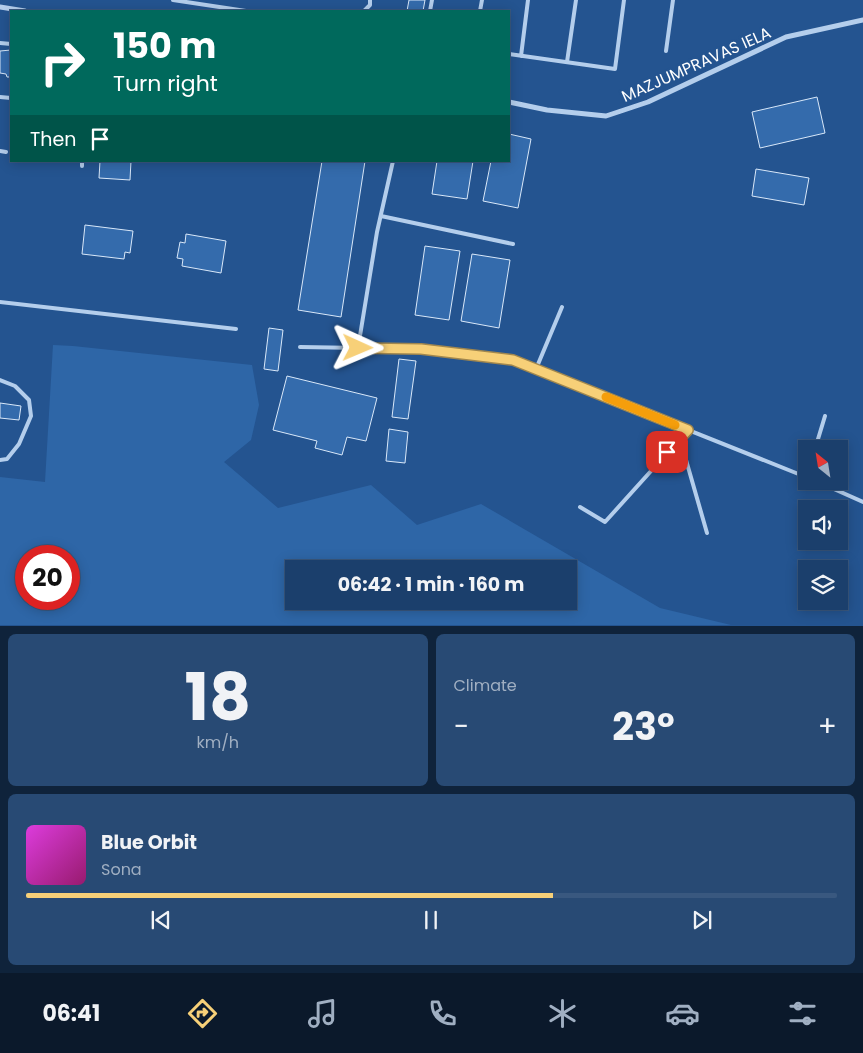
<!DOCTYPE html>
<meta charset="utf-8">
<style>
:root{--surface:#1b3f6c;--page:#284a74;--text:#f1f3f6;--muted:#a0afc2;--line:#39587f;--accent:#f7d078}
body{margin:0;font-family:Poppins,sans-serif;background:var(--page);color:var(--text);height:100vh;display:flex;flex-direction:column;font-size:19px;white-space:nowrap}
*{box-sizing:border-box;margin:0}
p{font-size:16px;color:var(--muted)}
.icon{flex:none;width:28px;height:28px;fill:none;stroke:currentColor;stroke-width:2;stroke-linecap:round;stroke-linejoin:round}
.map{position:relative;height:626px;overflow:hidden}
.details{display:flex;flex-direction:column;gap:8px;padding:8px;background:#0f233b;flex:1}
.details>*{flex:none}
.banner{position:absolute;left:10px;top:10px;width:500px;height:152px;border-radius:0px;box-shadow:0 2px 12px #0003,0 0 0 1px var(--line);background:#00695c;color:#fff;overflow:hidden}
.needle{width:32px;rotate:330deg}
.tools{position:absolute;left:798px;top:440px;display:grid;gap:10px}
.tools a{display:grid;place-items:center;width:50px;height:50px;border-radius:0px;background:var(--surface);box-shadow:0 2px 12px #0003,0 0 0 1px var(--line);font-size:25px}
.speed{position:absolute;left:15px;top:545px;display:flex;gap:10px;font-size:25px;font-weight:700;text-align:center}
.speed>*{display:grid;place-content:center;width:65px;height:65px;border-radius:50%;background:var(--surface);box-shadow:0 2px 12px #0003,0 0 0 1px var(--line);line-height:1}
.speed .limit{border:8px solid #d22;background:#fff;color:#111}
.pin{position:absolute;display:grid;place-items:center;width:42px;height:42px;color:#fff;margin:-21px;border-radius:10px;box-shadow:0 2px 8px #0006}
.me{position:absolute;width:55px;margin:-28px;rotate:91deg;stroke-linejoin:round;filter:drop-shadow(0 0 4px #0008)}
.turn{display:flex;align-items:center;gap:18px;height:105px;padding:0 20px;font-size:22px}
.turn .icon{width:65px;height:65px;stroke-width:2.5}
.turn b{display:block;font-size:35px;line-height:42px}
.then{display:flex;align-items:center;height:48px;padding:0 20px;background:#0003;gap:10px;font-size:19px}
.big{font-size:38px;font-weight:700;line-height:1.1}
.details .widget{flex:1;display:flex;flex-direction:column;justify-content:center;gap:8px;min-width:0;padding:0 18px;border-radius:8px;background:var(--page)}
.details .dial{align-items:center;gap:0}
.dial b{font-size:65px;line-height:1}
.song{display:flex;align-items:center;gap:15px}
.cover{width:60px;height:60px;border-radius:8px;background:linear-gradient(135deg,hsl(300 70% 55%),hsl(320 70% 35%))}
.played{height:5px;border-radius:2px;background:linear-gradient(90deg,var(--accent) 65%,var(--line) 65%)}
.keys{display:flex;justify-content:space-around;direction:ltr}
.heat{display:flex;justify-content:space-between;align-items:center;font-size:28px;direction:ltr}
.details .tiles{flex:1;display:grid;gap:8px;grid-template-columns:1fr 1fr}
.widget:last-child{grid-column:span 2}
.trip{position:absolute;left:285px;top:560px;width:292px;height:50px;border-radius:0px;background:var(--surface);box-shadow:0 2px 12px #0003,0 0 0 1px var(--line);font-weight:700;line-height:50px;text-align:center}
.tabs{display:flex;height:80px;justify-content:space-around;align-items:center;background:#0b192b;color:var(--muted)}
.tabs .icon{width:35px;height:35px}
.tabs .selected{color:var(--accent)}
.tabs b{font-size:22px;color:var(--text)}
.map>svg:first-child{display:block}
.green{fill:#2e66a7;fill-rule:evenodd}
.building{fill:#346bac;stroke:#d9e8f9}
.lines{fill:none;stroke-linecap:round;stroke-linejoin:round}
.lane{stroke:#b4ceec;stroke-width:4}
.street{stroke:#b4ceec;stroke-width:5}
.route-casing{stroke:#a1874e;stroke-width:12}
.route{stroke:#f7d078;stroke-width:9}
.slow{stroke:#f59e0b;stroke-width:9}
.labels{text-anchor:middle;stroke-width:5;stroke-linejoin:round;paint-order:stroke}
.street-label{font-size:16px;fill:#fff;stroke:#245490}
</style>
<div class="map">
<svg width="863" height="626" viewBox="0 0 863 626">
<rect width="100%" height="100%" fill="#245490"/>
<path class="green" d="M53,345l20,1 179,19 7,40 -8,35 -27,22 54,46 93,-23 46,40 64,-21 179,104 71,17h-731v-148l45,5zM26,556h43v43h-43zM294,569h275v32h-275z"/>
<path class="building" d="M409,0h16l-2,11h-16z
M11,50v27h-4l-1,-3 -6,-1v-22z
M817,97l8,36 -65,15 -8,-36z
M509,134l22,5 -13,69 -35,-7 8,-40h18z
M100,161h31l-1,19 -31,-2z
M322,161h43l-24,156 -43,-7z
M437,161h36l-6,38 -35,-5z
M756,169l53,9 -5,27 -52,-9z
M85,225l48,6 -3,22 -5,-1 -1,7 -42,-5z
M186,234l40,7 -5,32 -39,-7 1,-7 -6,-1 3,-16 5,1z
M425,246l35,5 -11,69 -34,-5z
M472,254l38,6 -11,68 -38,-7z
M269,328l14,2 -5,41 -14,-2z
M399,359l17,2 -8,58 -16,-2z
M287,376l90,22 -11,43 -19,-4 -5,18 -27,-7 2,-7 -44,-11z
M0,403l21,3 -2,14 -19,-2z
M389,429l19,3 -3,31 -19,-2z"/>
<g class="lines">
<path class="lane" d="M173,0l73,11
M364,11l6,-6v-5
M430,11l2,-11
M480,11l2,-11
M0,43l11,1
M666,51l7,-51
M509,54l106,15 9,-69
M521,56l7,-56
M567,62l9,-62
M0,97l11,1
M0,151l6,1
M82,166v-5
M381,216l132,28
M0,302l236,27
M300,347l121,2 92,11 293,117
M358,348l19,-116 16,-71
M536,369l26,-62
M0,380l15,6 14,14 2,16 -12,28 -12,15 -7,1
M680,439l27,94
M815,449l10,-33
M816,481l47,21
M580,507l25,15 83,-92"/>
<path class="street" d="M0,7l25,4
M509,102l38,8 59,6 42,-14 138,-65 77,-17"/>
</g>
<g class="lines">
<g class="route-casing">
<path id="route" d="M358,348l63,1 92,11 175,70 -21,22"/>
</g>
<use href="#route" class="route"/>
<path class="slow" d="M606,397l69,28"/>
</g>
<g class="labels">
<g class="street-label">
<text transform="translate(696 64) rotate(-24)" y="6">MAZJUMPRAVAS IELA</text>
</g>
</g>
</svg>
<div class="tools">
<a><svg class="needle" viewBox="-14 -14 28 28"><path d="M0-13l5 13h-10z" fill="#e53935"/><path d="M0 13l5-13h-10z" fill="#a0afc2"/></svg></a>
<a><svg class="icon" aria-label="sound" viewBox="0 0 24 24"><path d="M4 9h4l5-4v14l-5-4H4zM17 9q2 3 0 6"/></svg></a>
<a><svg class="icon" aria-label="layers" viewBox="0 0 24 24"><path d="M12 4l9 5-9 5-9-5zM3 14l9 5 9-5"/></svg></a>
</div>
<div class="speed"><div class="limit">20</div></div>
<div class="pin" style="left:667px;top:452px;background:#d93025"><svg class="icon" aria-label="arrive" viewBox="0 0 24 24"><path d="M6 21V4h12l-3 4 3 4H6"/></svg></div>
<svg class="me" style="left:358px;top:348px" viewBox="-20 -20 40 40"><path d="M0-17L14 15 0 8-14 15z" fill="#f7d078" stroke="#fff" stroke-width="4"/></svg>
<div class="trip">06:42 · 1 min · 160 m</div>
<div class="banner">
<div class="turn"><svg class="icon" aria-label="right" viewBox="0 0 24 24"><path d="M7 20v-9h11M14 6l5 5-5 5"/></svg><div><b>150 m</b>Turn right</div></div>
<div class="then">Then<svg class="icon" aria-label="arrive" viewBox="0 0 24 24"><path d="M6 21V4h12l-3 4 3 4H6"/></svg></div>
</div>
</div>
<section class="details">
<div class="tiles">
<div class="widget dial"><b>18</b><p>km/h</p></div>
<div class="widget"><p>Climate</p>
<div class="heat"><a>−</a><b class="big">23°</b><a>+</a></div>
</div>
<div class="widget">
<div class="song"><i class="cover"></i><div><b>Blue Orbit</b><p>Sona</p></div></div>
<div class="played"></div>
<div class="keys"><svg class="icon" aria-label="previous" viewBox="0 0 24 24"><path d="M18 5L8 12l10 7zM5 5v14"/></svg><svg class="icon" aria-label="pause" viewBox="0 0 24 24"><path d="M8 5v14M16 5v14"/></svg><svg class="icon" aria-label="next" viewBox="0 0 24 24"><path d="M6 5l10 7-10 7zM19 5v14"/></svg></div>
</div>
</div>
</section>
<nav class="tabs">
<b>06:41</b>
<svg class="icon selected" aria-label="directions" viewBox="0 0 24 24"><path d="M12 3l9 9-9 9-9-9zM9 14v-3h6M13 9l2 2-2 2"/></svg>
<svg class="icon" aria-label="music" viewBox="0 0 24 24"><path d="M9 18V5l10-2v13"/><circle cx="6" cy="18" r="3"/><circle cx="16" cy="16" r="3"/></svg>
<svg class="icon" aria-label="phone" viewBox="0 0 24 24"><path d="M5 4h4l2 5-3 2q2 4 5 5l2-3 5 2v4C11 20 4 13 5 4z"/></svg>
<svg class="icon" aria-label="climate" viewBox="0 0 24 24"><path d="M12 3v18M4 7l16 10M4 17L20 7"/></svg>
<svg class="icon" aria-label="car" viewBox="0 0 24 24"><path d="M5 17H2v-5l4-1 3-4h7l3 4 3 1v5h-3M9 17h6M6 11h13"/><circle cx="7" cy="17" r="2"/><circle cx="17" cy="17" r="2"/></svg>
<svg class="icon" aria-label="filters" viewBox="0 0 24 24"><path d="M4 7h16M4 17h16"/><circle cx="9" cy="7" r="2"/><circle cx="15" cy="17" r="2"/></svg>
</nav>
